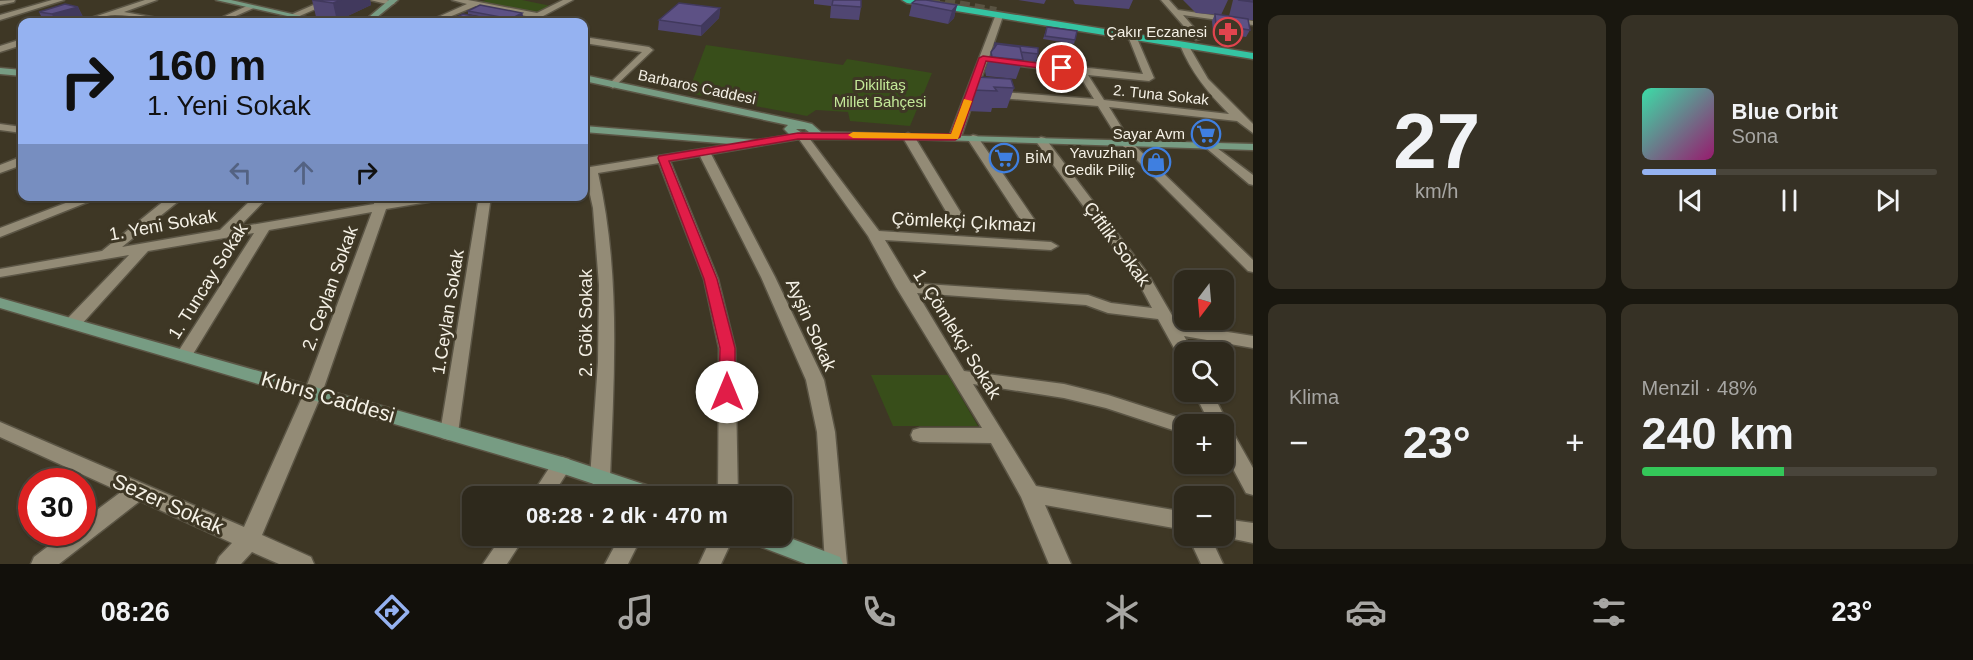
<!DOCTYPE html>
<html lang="tr">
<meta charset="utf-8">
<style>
:root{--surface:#2e291c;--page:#363125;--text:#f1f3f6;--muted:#a7a6a3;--line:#49453b;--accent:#95b2f1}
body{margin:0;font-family:Arial,sans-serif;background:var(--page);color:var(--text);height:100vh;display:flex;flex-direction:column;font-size:22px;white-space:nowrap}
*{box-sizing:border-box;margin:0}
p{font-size:20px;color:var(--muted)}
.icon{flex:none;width:33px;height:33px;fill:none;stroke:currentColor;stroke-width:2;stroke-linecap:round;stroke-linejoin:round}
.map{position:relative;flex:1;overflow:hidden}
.panel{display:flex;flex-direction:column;gap:15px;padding:15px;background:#19170f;width:720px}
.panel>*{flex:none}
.top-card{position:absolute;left:18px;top:18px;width:570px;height:183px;border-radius:12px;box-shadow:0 2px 4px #0004,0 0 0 2px var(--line);background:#95b2f1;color:#111;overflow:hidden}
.needle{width:39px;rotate:196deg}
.tools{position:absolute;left:1174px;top:270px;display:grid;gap:12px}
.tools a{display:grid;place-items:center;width:60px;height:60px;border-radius:12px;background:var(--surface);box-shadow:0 2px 4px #0004,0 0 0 2px var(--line);font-size:30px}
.speed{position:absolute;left:18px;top:468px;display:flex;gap:12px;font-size:30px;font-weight:700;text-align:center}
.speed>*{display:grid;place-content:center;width:78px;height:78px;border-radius:50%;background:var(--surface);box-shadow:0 2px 4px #0004,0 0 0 2px var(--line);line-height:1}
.speed .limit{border:9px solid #d22;background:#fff;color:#111}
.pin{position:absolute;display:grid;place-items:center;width:51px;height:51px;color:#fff;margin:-26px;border:3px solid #fff;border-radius:50%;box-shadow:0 2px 6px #0007}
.me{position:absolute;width:66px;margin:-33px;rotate:0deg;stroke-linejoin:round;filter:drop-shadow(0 0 4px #0008)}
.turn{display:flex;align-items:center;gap:21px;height:126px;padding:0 30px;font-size:27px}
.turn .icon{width:78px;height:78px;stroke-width:2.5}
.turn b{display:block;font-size:42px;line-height:51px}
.lanes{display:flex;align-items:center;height:57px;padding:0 30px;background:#0003;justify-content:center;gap:30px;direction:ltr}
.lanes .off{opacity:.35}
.big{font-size:45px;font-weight:800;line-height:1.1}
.panel .widget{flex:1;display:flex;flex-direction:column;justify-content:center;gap:9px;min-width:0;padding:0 21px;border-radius:12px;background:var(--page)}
.panel .dial{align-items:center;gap:0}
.dial b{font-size:78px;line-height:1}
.song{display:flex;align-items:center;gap:18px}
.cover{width:72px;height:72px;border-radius:9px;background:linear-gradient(135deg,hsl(160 70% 55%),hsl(320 70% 35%))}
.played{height:6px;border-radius:3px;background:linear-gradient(90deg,var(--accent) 25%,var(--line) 25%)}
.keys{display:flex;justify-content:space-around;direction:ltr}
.heat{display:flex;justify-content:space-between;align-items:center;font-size:33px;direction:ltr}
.charge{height:9px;border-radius:4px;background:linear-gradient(90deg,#34c759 48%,var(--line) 0)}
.panel .tiles{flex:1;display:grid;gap:15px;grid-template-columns:repeat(2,1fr)}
.trip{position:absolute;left:462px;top:486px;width:330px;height:60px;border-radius:12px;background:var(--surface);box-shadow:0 2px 4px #0004,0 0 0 2px var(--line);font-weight:800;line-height:60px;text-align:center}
.tab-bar{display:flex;height:96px;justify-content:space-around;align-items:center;background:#12100b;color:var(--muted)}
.tab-bar .icon{width:42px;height:42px}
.tab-bar .current{color:var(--accent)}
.tab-bar b{font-size:27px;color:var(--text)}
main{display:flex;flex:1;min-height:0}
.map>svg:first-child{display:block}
.green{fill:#384e1a}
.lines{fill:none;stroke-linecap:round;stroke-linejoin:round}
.highway-tunnel{stroke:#595342;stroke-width:10;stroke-dasharray:10 5;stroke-linecap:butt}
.street-casing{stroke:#5b5545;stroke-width:3}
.secondary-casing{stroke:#5b5545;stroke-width:3}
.highway-casing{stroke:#5b5545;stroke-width:3}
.street{fill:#938b76;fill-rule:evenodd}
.secondary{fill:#779c83;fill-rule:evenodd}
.highway{fill:#35c4a2;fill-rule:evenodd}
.wall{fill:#504672}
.shaded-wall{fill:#41395d}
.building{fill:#5d5185;stroke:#41395d;stroke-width:1.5}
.route{fill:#e11d48;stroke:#92132f;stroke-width:1.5}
.slow{fill:#f59e0b}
.labels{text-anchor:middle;stroke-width:6;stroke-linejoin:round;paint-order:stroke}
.far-poi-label{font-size:15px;fill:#f5f1e6;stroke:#3e3725;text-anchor:end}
.far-park-label{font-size:15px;fill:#c3e898;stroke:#3e3725}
.far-street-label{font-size:15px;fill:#f5f1e6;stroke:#3e3725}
.street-label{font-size:18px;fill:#f5f1e6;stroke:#3e3725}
.near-street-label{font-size:21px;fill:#f5f1e6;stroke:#3e3725}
</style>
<main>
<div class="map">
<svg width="1253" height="564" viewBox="0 0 1253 564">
<rect width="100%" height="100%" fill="#3e3725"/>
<path class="green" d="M486,0h36l29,6 -16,7 -54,-11z
M706,45l137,20 4,-6 85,14 -22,53 -60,-5 -2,-9 -32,-2 -9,6 -119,-23z
M871,375h77l30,51h-85z"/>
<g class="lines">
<path class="highway-tunnel" d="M930,0l66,12"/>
<g class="street-casing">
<path id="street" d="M15,0l-1,2 -14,3v-4z
M52,0h12l-64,20v-5z
M145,0h12l-33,12 44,8 4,2c-19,0 -38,-7 -57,-7 -12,0 -23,8 -36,7z
M325,0h11l-41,18 -7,-2z
M370,0h17l8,3 -4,2z
M452,0h16l69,13 26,-13h10l-41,22 -7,-1 6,-4 -55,-11 -39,16h-10l40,-18z
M1161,0h8l9,10 75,11v4l-70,-10 20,23 -7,2z
M249,5l7,2 -34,15h-10z
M996,14l7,2 -14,41 154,17 -15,-38 4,-3 4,3 18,42 -5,3 -61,-6 16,25 125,14c-21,-21 -38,-42 -49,-69l7,-2 21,36 45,45v9l-16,-12 -128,-14 21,34 123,119v12l-5,-1 -126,-126 -24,-39 -123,-10 -14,41 -6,3 -4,-1 -2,-2zM987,62l91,11 16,26 -117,-9z
M310,18l4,2 -1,2h-13z
M584,37l65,10 4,3 -40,38 -5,-3 2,-2 32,-31 -58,-9z
M22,39v6l-22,7v-6z
M0,124l22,3v6l-22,-3z
M802,133l4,1 73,97 172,11 7,4 -7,4 -166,-10 26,43 177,12 23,8 41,5 -16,-30 -101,-138 6,-3 4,1 103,136 29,50 76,12v12l-69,-12 9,16h-8v7l-6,-2 -21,-38 -50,-6 -22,-8 -169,-12 47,78 100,13 44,11 84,27 1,2h-8v10l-79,-26 -42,-10 -91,-14 63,102 149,26v18l-140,-25 26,59h-22l-28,-67 -30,-54 -71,-1 -7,-2 -2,-5 2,-5 7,-2h62l-86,-141 -28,-51 -69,-97 -88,15 64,123 49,103 11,52 12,132h-22l-8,-132 -11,-52 -45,-103 -61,-121 -30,5 48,118 17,69 3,148h-20l1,-148 -15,-69 -45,-116 -61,10c23,101 16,202 12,305l-3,6 -7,2 -7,-2 -3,-6 8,-116 1,-77 -6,-77 -9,-40z
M908,133l6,3 47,77 -2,3h-10l-2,-3 -45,-77z
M973,135l4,1 59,86 -2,3h-10l-2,-3 -55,-84z
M1209,142l44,33v10l-4,-1 -44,-37 -2,-2z
M18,158h4v7l-22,8v-8z
M84,196h19l-103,41v-9z
M170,196h15l-63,51 98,-17 35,-34h14l-30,31 135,-23 1,-8h10l1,5 29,-5h31l-6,4 -54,9 -64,184 -60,142 49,22 3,7h-35l-27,-12 -11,12h-25l3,-7 13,-14 -92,-42 -81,63h-28l3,-7 33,-25h15v-11l39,-29 -121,-55v-15l244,105 60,-134 68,-181 -103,18 -79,129h-12l-2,-4 78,-122 -106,18 -68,75h-12l-2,-4 2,-4 61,-63 -129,22v-8l102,-18z
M479,196h12l-33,237 -2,5 -7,2 -7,-2 -2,-5z
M1194,392h18l16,32 -2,3 5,2 22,39v27l-7,-2 -22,-41v-28h-14z
M562,457l7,2 3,6 -20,31h-21l24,-37z
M1224,519l29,4v20l-34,-7h5z
M502,536h23l-18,28h-24z
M620,536h22l-14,28h-23z
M712,536h22l-13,28h-22z
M1188,536h22l13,28h-22z"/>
</g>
<g class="secondary-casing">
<path id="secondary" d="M216,0h15l96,22h-13z
M389,0h9l-27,22h-8z
M0,68l22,2v6l-22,-2z
M584,75l220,47 8,2 9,8 432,12v6l-345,-11h-106l-11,-3 -7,-7 4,-4 -204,-44zM796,129h9l4,3 -7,1z
M584,126l172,14 6,3 -6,3 -172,-14z
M0,298l562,159 99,33 3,6h-34l-69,-23 -561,-165z
M782,535l58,22 3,7h-37l-55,-21 -3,-7z"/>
</g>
<g class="highway-casing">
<path id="highway" d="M902,0h22l329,53v6l-346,-56z"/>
</g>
<use href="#street" class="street"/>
<use href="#secondary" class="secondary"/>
<use href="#highway" class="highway"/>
</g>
<path class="wall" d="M312,0h58l1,5 -34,16 -21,-4z
M814,0h47v7l-2,13 -29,-2 1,-12 -17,-2z
M1018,0h28l-2,4z
M1073,0h60l-4,9 -54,-5z
M1183,0h45l-7,15 -25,-2z
M1233,0h20v20h-5l2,10 -4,7 -33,-5 -1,-11 3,-7 14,2z
M912,3l45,2 -3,13 -6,6 -39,-8z
M78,7l6,12 -11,3h-29l-5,-10z
M720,8l-1,10 -18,18 -43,-6 1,-10z
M468,11l54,2 1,3 -12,6 -43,-8z
M1047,27l28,13 -1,4 -31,-5z
M995,43l43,11 -2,8 -13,-2 -7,19 -30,-3 -1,-5z
M977,77l37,11 -7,20h-15l-1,4 -25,-1z"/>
<path class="shaded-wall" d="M341,0h29l1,5 -34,16 -4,-18z
M957,5l-3,13 -6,6 4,-13z
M78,7l6,12 -11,3h-18l-3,-8z
M720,8l-1,10 -18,18v-10z
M522,13l1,3 -12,6v-3z
M586,51l1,8 -3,2v-8z"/>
<path class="building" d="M312,0h29l-8,3z
M833,0h28v7l-29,-2z
M916,0h10l31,5 -5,6 -40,-8z
M1238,0h15v2z
M679,3l41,5 -19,18 -42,-6z
M65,4l13,3 -26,7 -13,-2z
M480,5l42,8 -11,6 -43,-8z
M463,14l42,8h-42l-12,-2z
M1215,14l33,5 2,11 -34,-5z
M1047,27l30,4 -2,9 -30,-4z
M995,43l43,5v6l-17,-2 -1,-5 -23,-3 -2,3z
M997,44l23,3 3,13 -31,-3 -1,-5z
M977,77l34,2 3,9 -20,-1 3,4 -25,-1z"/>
<path class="route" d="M983,56l79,10 4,2 -4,3 -76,-10 -26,76 -5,3 -157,-1 -129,22 48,118 18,69v44l-2,4h-12l-2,-4 1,-44 -16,-69 -46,-121 1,-2 139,-23 153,1 28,-76z"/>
<path class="slow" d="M964,99l8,2 -14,38 -105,-1 -5,-3 5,-3 98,2z"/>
<defs>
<g id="pharmacy-ring" transform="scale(1.5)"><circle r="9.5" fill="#3e3725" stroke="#e0444e" stroke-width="1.5"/><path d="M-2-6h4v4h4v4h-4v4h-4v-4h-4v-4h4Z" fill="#e0444e"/></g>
<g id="supermarket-ring" transform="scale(1.5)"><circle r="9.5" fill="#3e3725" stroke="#3f7fe0" stroke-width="1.5"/><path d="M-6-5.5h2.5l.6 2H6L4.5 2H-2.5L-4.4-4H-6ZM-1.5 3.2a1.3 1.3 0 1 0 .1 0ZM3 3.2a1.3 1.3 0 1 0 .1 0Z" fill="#3f7fe0"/></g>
<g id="shop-ring" transform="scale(1.5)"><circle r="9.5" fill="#3e3725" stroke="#3f7fe0" stroke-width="1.5"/><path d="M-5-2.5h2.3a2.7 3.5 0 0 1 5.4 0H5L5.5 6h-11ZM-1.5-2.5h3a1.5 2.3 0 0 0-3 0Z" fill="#3f7fe0"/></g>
</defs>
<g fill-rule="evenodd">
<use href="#pharmacy-ring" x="1228" y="32"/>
<use href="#supermarket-ring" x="1206" y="134"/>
<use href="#supermarket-ring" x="1004" y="158"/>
<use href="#shop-ring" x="1156" y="162"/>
</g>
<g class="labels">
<g class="far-poi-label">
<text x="1207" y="37">Çakır Eczanesi</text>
<text x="1185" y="139">Sayar Avm</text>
<text x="1135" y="158">Yavuzhan<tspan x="1135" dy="17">Gedik Piliç</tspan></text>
<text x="1025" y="163" text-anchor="start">BİM</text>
</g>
<g class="far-park-label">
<text x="880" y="90">Dikilitaş<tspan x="880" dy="17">Millet Bahçesi</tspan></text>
</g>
<g class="far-street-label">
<text transform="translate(697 87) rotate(12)" y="5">Barbaros Caddesi</text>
<text transform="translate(1161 95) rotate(6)" y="5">2. Tuna Sokak</text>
</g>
<g class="street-label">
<text transform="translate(964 222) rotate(3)" y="6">Çömlekçi Çıkmazı</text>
<text transform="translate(163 225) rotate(-10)" y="6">1. Yeni Sokak</text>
<text transform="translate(1117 244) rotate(54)" y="6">Çiftlik Sokak</text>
<text transform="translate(208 281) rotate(-58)" y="6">1. Tuncay Sokak</text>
<text transform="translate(330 288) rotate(-70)" y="6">2. Ceylan Sokak</text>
<text transform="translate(448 312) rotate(-81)" y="6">1.Ceylan Sokak</text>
<text transform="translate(586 323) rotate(-90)" y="6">2. Gök Sokak</text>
<text transform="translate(811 325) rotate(66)" y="6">Ayşin Sokak</text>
<text transform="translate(957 334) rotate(58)" y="6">1. Çömlekçi Sokak</text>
</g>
<g class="near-street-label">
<text transform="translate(328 397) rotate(16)" y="7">Kıbrıs Caddesi</text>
<text transform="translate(168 504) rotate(24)" y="7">Sezer Sokak</text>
</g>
</g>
</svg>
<div class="tools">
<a><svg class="needle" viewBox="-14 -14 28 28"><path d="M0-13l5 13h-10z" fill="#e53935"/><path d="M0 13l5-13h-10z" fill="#a7a6a3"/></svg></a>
<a><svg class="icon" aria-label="search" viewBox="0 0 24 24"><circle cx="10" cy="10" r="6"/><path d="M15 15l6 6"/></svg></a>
<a>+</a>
<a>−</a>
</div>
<div class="speed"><div class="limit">30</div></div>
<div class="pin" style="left:1062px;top:68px;background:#d93025"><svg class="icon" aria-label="arrive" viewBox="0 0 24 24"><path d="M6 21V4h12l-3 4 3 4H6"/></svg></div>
<svg class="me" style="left:727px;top:392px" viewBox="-20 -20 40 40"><circle r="19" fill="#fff"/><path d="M0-13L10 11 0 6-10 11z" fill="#e11d48"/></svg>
<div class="trip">08:28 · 2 dk · 470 m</div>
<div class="top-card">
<div class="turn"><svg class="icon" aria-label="right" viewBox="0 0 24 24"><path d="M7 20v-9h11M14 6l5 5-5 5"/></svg><div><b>160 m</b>1. Yeni Sokak</div></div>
<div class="lanes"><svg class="icon off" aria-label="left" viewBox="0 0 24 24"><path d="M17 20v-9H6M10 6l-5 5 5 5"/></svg><svg class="icon off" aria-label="ahead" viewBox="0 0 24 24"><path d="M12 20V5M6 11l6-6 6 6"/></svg><svg class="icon" aria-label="right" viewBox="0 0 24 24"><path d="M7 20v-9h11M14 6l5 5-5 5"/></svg></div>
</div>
</div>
<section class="panel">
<div class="tiles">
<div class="widget dial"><b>27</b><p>km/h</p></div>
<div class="widget">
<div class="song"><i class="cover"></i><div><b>Blue Orbit</b><p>Sona</p></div></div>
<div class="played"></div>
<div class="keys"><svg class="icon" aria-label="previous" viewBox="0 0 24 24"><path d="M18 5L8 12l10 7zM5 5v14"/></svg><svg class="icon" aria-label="pause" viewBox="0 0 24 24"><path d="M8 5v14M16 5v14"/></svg><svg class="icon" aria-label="next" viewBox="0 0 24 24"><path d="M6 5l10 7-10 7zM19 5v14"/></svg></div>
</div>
<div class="widget"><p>Klima</p>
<div class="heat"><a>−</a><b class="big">23°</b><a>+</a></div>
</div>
<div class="widget"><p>Menzil · 48%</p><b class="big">240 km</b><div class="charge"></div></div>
</div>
</section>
</main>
<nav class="tab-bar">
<b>08:26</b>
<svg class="icon current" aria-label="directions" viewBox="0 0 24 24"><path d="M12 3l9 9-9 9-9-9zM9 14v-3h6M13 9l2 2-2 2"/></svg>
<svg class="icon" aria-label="music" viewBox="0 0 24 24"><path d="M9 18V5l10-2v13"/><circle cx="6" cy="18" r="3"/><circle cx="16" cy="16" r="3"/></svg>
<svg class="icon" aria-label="phone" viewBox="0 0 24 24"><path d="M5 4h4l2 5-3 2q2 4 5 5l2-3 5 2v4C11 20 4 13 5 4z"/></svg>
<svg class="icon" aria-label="climate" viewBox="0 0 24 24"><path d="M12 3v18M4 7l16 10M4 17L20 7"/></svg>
<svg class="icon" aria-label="car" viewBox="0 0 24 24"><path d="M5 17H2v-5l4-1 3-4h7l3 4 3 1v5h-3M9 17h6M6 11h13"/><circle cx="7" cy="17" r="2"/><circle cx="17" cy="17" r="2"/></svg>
<svg class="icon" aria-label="filters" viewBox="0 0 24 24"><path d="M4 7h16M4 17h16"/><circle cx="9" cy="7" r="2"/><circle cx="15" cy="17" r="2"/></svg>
<b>23°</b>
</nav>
